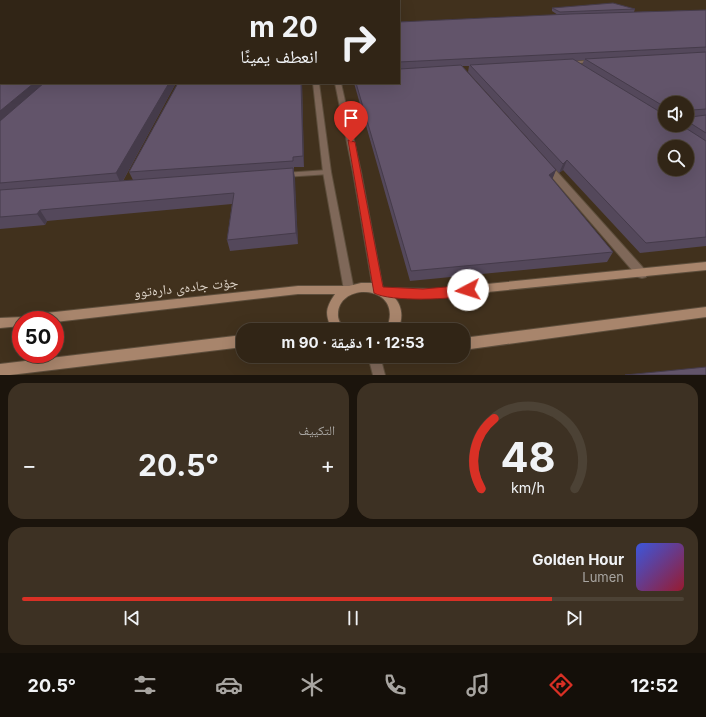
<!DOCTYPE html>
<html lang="ar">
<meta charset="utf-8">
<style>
:root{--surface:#312516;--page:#3d3123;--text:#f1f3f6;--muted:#a8a5a1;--line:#4c4235;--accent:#d93025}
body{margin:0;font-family:Inter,"Noto Naskh Arabic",sans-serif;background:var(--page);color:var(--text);direction:rtl;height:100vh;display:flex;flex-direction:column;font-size:15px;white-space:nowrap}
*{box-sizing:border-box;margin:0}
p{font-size:13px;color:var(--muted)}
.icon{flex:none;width:22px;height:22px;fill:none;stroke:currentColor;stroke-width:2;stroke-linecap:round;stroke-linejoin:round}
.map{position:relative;height:375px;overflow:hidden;direction:ltr}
.side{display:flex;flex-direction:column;gap:8px;padding:8px;background:#1b140c;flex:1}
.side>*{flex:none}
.top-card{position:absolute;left:0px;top:0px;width:400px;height:84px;box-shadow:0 4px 16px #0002,0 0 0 1px var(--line);direction:rtl;background:#312516;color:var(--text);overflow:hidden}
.controls{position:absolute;left:658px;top:96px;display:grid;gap:8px}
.controls a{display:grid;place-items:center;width:36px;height:36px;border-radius:50%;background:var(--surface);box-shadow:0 4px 16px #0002,0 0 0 1px var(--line);font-size:20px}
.speed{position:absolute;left:12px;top:311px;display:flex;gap:8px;font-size:20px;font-weight:700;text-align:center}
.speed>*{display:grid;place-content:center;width:52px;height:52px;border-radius:50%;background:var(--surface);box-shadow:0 4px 16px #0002,0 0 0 1px var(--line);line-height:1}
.speed .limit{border:6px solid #d22;background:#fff;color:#111}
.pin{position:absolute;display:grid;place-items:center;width:34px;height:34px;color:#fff;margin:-41px -17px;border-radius:50% 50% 50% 0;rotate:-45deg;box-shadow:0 0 4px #0007}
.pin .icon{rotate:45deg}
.me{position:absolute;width:44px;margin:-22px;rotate:265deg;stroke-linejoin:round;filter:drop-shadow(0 0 3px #0008)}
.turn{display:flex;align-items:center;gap:14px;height:84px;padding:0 16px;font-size:18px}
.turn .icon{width:52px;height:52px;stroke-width:2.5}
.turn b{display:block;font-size:28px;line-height:34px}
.big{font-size:30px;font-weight:700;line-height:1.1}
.side .card{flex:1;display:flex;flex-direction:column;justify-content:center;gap:6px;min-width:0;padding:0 14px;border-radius:16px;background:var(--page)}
.side .dial{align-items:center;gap:0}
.dial svg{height:104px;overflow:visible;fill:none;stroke:var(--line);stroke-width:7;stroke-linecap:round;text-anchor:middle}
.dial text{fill:var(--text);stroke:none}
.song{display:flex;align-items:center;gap:12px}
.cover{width:48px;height:48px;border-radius:6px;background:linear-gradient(135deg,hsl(230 70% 55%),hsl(350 70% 35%))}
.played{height:4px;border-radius:2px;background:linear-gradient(90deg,var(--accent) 80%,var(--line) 80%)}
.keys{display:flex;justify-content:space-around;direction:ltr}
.heat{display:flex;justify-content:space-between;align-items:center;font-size:22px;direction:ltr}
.side .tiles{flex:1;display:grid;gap:8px;grid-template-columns:1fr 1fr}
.card:last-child{grid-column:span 2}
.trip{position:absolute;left:236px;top:323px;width:234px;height:40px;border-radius:16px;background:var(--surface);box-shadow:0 4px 16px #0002,0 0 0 1px var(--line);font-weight:700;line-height:40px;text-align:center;direction:rtl}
.menu{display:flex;height:64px;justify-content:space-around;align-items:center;background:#140f09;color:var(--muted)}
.menu .icon{width:28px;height:28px}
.menu .active{color:var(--accent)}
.menu b{font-size:18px;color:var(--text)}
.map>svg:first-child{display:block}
.green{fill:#354d2b}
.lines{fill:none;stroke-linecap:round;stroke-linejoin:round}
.river{fill:#3b8b9e;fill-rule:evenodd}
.minor-casing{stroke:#5d4e3c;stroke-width:2}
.tertiary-casing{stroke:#5d4e3c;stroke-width:2}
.secondary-casing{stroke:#5d4e3c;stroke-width:2}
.minor{fill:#7f6859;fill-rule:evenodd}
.tertiary{fill:#7f6859;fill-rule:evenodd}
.secondary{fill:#a8856c;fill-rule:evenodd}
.wall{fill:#54485b;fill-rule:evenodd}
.shaded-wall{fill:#453b4a}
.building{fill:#62546a;stroke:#453b4a;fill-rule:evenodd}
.route{fill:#d93025;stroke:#8d1f18}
.labels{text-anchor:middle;stroke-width:4;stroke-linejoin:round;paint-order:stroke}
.near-street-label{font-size:14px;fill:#ded4c8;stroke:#41311d}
</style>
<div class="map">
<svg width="706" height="375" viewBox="0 0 706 375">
<rect width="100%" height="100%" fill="#41311d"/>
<path class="green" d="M0,0h253l-252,1 -1,16z"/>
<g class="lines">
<path class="river" d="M189,0h31l-32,1z
M0,3h1v10h-1z"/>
<g class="minor-casing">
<path id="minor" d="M593,60h2v2l-28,2 -2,-1 2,-1z
M544,164h6l96,107 1,3 -1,3 -4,1 -4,-1 -94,-109 -1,-2z
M327,170h3l1,2 -1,2 -46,3 -4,-2 4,-2z"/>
</g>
<g class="tertiary-casing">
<path id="tertiary" d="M313,83h6l12,89 23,118 -1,3 -4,1 -4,-1 -1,-3 -21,-118z
M335,83h6l20,89 22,117 -1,3 -4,1 -4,-1 -1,-3 -20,-117z
M368,356h12l5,19h-12z"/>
</g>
<g class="secondary-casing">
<path id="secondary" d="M706,262v8l-269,27h-43c9,10 9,21 4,33h-12c21,-46 -50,-50 -48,-14 0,4 4,10 6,14h-12c-7,-16 -7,-21 3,-36h-37l-243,28v-2h-34v6l-21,2v-10l23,-1 4,-2 271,-29h51l12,-3h13l9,5 54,1z
M706,307v10l-243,33v-12z
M243,335v12l-233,28h-10v-11z"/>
</g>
<use href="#minor" class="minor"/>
<use href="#tertiary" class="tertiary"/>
<use href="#secondary" class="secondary"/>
</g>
<path class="wall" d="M552,8l83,1 -1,3 72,-2v236l-66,7 -77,-83 -4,3 -91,-101 1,-6h-7l94,104 -4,9 61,73 -6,10 -197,19 -56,-198h45v-61l159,-7 -6,-4zM584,60l-2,5 -7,-4zM665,103h22v22h-22z
M0,39h1v44h175l-53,98 10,-1 -4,-8 173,-89 2,84h-10v4l4,73 -68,7 -3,-11 5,-36 -185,17 -2,4 -45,4z"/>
<path class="shaded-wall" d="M34,83h14l-48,43v-15z
M169,83h7l-55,101 -5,-11z
M301,83h1l2,84 -1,-11z
M567,160l-4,10 -4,3 4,-9z
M293,168l2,10 3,66 -2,-11z
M556,170l-4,10 -3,-5z
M40,210l7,11 -2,4 -8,-11z"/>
<path class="building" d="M613,3l22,6 -75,3 -8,-4z
M706,10v37l-307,15v2v-42l171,-8z
M0,39h1v34h-1z
M706,52v57l-14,1 -1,7 15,-2v18l-19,-12v-18h-22v4l-80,-48z
M573,59l92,56v10h16l25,16v96l-60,6 -79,-83 -4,4 -93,-99zM665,147h22v22h-22z
M461,65l95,105 -7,5 64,77 -202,19 -55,-188h43v-15l1,1z
M0,78h1v5h33l-34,28z
M44,83h125l-53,90 -116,10v-62z
M178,83h123l2,73 -10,1v4l-164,11z
M293,168l3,65 -69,7 7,-47 -194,17 -3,4 -37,3v-27z
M706,367v8h-81z"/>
<path class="route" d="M348,140l7,2 28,145 40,2 45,-4 4,2 2,3 -2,4c-17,6 -82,8 -98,-1z"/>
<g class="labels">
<g class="near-street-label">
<text transform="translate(186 287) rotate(-6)" y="5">جۆت جادەی دارەتوو</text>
</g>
</g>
</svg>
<div class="controls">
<a><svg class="icon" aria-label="sound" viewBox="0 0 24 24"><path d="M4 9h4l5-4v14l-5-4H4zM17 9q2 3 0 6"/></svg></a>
<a><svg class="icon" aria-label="search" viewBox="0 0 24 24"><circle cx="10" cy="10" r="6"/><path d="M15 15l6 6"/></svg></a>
</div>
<div class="speed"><div class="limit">50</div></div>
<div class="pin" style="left:351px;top:142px;background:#d93025"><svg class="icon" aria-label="arrive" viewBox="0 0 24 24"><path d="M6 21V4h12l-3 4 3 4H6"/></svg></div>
<svg class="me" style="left:468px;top:290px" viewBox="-20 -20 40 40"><circle r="19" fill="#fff"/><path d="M0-13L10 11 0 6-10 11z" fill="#d93025"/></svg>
<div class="trip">12:53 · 1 دقيقة · 90 m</div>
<div class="top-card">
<div class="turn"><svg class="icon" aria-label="right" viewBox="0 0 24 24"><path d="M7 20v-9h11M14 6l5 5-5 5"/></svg><div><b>20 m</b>انعطف يمينًا</div></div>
</div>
</div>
<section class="side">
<div class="tiles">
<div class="card dial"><svg viewBox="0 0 100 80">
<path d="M14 69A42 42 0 1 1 86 69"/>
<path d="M14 69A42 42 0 0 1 24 15" stroke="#d93025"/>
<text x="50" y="56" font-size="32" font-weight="700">48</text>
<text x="50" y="72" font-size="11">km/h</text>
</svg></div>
<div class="card"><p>التكييف</p>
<div class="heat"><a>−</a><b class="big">20.5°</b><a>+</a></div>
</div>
<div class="card">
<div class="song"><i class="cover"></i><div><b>Golden Hour</b><p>Lumen</p></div></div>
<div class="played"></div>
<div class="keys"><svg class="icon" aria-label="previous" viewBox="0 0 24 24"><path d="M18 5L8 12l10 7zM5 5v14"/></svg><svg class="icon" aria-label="pause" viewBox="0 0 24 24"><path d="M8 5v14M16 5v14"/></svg><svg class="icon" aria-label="next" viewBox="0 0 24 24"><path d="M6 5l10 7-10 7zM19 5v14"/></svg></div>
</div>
</div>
</section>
<nav class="menu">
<b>12:52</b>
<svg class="icon active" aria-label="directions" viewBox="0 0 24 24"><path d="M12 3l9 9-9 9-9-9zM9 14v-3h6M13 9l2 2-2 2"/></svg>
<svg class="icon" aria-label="music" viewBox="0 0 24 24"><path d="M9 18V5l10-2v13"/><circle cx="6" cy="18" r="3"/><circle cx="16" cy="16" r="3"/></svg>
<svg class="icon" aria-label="phone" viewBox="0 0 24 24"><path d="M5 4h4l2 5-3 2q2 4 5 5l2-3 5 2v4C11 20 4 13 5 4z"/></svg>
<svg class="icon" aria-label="climate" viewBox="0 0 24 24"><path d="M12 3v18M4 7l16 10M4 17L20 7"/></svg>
<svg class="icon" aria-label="car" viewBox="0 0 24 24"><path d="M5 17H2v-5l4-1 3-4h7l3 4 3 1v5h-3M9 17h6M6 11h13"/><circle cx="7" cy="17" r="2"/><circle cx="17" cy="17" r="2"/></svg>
<svg class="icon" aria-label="filters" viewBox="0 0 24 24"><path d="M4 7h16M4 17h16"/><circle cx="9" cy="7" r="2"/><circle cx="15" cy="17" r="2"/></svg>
<b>20.5°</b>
</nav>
